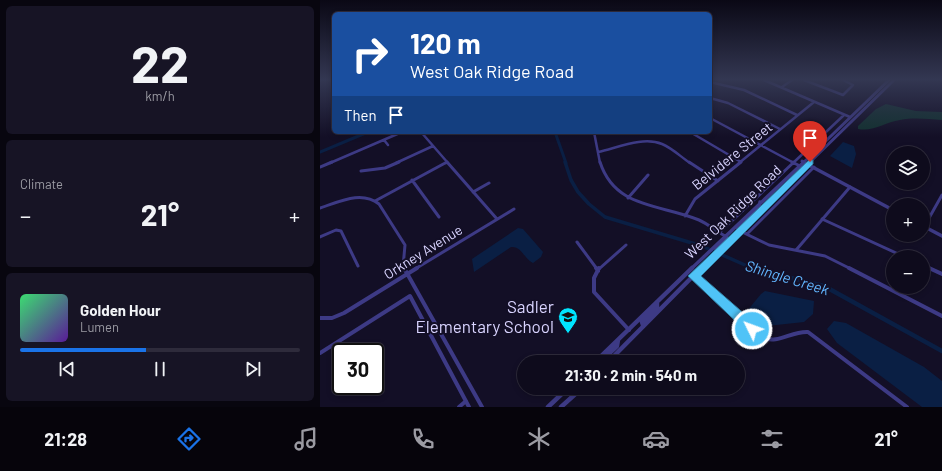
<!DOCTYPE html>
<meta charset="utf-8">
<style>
:root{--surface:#0e0b1c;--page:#171425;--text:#f1f3f6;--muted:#9b9ba3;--line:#2e2b3b;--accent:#1a73e8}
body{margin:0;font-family:Barlow,sans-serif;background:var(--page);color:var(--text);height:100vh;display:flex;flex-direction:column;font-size:15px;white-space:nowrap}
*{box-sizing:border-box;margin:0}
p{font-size:13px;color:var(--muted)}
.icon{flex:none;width:22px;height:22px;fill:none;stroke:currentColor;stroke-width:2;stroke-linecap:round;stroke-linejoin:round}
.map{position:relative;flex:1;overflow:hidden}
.side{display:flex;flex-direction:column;gap:6px;padding:6px;background:#08060f;width:320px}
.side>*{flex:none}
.banner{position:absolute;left:12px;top:12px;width:380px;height:122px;border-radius:6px;box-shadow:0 2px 6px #0003,0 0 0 1px var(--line);background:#1a4fa0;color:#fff;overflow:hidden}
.tools{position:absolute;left:566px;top:146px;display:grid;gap:8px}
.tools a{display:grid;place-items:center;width:44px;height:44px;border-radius:50%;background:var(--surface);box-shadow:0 2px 6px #0003,0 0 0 1px var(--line);font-size:20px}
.speed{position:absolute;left:12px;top:343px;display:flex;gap:8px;font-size:20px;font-weight:700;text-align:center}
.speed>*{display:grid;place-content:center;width:52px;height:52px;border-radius:50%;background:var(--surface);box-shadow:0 2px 6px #0003,0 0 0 1px var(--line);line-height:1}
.speed .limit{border:2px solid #111;border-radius:6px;background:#fff;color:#111}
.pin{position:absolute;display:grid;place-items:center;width:34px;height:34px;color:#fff;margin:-41px -17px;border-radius:50% 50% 50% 0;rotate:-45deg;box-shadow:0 0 4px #0007}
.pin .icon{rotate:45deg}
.me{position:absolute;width:44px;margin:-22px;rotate:312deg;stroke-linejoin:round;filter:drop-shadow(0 0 3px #0008)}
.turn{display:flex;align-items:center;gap:14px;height:84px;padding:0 12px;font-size:18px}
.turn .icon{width:52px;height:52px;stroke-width:2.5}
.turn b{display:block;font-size:28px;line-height:34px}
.then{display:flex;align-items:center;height:38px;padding:0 12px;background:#0003;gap:8px;font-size:15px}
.big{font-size:30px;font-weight:700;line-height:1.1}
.side .widget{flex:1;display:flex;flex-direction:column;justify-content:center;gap:6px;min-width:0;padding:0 14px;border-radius:6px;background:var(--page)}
.side .dial{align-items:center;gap:0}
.dial b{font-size:52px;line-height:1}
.song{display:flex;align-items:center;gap:12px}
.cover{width:48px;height:48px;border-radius:6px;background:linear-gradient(135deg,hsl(140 70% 55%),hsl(270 70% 35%))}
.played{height:4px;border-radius:2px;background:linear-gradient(90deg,var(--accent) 45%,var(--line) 45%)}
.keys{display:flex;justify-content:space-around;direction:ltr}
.heat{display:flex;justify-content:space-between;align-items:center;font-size:22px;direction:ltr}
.trip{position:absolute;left:197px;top:355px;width:228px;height:40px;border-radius:20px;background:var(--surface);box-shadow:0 2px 6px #0003,0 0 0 1px var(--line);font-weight:700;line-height:40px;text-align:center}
.dock{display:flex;height:64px;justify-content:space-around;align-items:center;background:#06040b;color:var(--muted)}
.dock .icon{width:28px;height:28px}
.dock .active{color:var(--accent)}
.dock b{font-size:18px;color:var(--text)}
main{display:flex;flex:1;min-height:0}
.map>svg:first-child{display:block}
.green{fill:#12302f}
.water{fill:#0a1f44}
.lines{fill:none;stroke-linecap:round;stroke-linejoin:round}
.canal-far2{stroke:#0a1f44;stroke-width:3}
.canal-far1{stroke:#0a1f44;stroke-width:3.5}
.canal{stroke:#0a1f44;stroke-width:4.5}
.minor-far2{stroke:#3d3a85;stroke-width:2.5}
.minor-far1{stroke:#3d3a85;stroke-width:3}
.minor{stroke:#3d3a85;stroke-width:4}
.tertiary-far2{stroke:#3d3a85;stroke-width:3}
.tertiary-far1{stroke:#3d3a85;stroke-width:3.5}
.tertiary{stroke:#3d3a85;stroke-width:4.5}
.route{fill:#4fc3f7;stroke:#337fa1}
.labels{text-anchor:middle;stroke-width:4;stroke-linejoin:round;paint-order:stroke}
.street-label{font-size:14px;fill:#d9d4ff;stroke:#130f26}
.water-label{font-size:15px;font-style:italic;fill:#62b6ff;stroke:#130f26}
.near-poi-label{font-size:17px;fill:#d9d4ff;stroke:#130f26;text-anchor:end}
</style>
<main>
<section class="side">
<div class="widget dial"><b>22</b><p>km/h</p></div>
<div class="widget"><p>Climate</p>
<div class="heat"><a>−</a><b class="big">21°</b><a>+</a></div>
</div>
<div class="widget">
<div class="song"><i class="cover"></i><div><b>Golden Hour</b><p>Lumen</p></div></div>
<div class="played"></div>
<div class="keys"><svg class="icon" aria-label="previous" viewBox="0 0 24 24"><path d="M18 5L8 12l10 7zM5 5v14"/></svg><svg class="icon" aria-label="pause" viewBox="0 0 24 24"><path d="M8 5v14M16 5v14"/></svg><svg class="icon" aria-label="next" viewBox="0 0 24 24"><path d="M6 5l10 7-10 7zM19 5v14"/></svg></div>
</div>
</section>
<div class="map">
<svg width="622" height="407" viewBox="0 0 622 407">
<rect width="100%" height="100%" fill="#130f26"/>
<path class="green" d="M566,104l30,7 26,1v8c-14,-1 -28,-3 -42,0 -15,2 -26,12 -42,9v-3l18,-17z"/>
<path class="water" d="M523,142l11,4 2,8 -4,14 -22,-12z
M198,228l5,1 20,23 -2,5 -8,6c-9,-4 -11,-17 -22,-16l-37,25 -2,-13z
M445,291l49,10 -1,13 -9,8 -37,4 -20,-15 14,-17z
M514,321l12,2 78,44 18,14v26h-20l-85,-64 -10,-14z"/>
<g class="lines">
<path class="canal-far2" d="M235,132l11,31
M0,152l48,-20"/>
<path class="canal-far1" d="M245,162l6,18 7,12 11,12 16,13 97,29 52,23"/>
<path class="canal" d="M431,268l73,18 118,65"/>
<path class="minor-far2" d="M444,80l86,37
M484,80l39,15 10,-10 -10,-5
M390,82l34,8 53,25
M462,87l10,-7
M390,98l18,5 52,26
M390,118l84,45
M101,132l27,31
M274,132l6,31
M370,132l51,30
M64,140l4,5
M278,152c19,-4 45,-16 64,-8 10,4 19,13 28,19
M10,163l72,-31
M76,163l37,-17
M126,163l1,-1
M419,163l75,-61
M473,163l51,-48"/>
<path class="minor-far1" d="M127,162l50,57
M280,162c15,47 61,42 99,58 9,4 17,11 26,16
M369,162l29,19
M472,162l12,6
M0,167l12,-5
M41,171l24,-3 14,-6
M92,180l27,37
M153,192l16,-9
M308,198l20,-23
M55,201l72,-39
M0,208c19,-6 41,-18 59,-4l26,41 -2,22 1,2
M365,216l10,-17 46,-37
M502,219l83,38
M604,227l18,-32
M420,231l29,14 56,11 26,13
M400,232l74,-70
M427,234l67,-67
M0,237l16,-7 5,1 17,35
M257,242l20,27
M477,249l53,-62
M603,266l8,3
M95,269l99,-60
M279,269l27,-24"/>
<path class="minor" d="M84,268l78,139
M276,268l2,3
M279,268l-5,10v14l35,38
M529,268l93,48
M609,268l13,6
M374,276l68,62c17,6 29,-7 46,-6l99,75
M0,318h12l12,-5 73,-45
M0,353l90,-57 59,111
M139,407l7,-6"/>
<path class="tertiary-far2" d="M482,161l3,2
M483,163l86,-83
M489,163l85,-83"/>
<path class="tertiary-far1" d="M483,162l90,48
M603,226l19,10
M420,231l-2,-2 21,-21 1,-6
M396,254v-4l11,-12 -2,-2
M371,269l113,-107
M380,269l110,-107"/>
<path class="tertiary" d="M323,325l-1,-3 15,-15v-5
M275,362l97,-94
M280,362l17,-16 1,-6
M288,362l93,-94
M228,407l20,-19
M241,407l21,-19"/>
</g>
<linearGradient id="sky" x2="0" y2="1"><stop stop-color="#0a0815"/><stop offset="0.58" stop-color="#333752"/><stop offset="1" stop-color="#333752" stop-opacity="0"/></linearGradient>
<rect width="622" height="137" fill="url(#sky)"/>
<path class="route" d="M490,159l3,1v4l-112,112 55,48 2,5 -2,4 -4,2 -4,-2 -60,-57z"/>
<defs>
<g id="school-pin" transform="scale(1)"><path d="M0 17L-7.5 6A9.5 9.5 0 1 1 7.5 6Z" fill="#00e5ff" stroke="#130f26"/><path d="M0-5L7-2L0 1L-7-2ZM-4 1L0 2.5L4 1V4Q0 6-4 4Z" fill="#111"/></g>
</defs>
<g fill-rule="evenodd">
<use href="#school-pin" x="248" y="317"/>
</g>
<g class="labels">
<g class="street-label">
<text transform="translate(412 156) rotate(-39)" y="5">Belvidere Street</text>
<text transform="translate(413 212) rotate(-44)" y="5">West Oak Ridge Road</text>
<text transform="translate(103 252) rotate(-32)" y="5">Orkney Avenue</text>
</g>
<g class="water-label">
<text transform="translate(467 278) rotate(17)" y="5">Shingle Creek</text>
</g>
<g class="near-poi-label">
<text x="234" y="313">Sadler<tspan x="234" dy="20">Elementary School</tspan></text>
</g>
</g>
</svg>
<div class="tools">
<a><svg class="icon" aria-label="layers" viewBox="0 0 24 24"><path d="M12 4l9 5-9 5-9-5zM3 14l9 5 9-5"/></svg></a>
<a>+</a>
<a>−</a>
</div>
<div class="speed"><div class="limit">30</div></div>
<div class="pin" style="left:490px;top:162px;background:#d93025"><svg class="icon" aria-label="arrive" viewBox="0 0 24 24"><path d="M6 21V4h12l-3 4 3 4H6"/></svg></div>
<svg class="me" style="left:432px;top:329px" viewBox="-20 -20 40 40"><circle r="17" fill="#4fc3f7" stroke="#fff" stroke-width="3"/><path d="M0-11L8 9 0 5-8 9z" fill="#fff"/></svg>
<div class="trip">21:30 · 2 min · 540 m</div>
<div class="banner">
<div class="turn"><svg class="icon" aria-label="right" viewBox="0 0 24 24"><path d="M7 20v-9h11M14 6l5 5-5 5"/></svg><div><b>120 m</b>West Oak Ridge Road</div></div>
<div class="then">Then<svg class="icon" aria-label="arrive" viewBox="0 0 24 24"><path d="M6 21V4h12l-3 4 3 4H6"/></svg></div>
</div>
</div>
</main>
<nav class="dock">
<b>21:28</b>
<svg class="icon active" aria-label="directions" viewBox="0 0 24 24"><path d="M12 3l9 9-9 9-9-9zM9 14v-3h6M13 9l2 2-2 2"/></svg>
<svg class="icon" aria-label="music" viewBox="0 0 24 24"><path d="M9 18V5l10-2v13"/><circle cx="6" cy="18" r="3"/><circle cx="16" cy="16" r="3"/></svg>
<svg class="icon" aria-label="phone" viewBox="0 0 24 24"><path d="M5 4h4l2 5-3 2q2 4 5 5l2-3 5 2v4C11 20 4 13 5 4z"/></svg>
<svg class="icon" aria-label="climate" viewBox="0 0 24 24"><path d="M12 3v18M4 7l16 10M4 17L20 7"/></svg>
<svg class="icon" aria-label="car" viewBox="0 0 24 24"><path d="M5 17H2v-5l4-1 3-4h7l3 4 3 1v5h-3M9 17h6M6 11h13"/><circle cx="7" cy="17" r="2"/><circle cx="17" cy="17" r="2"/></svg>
<svg class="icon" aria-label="filters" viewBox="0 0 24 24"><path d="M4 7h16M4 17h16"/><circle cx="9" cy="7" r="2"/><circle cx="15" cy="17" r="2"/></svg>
<b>21°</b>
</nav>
